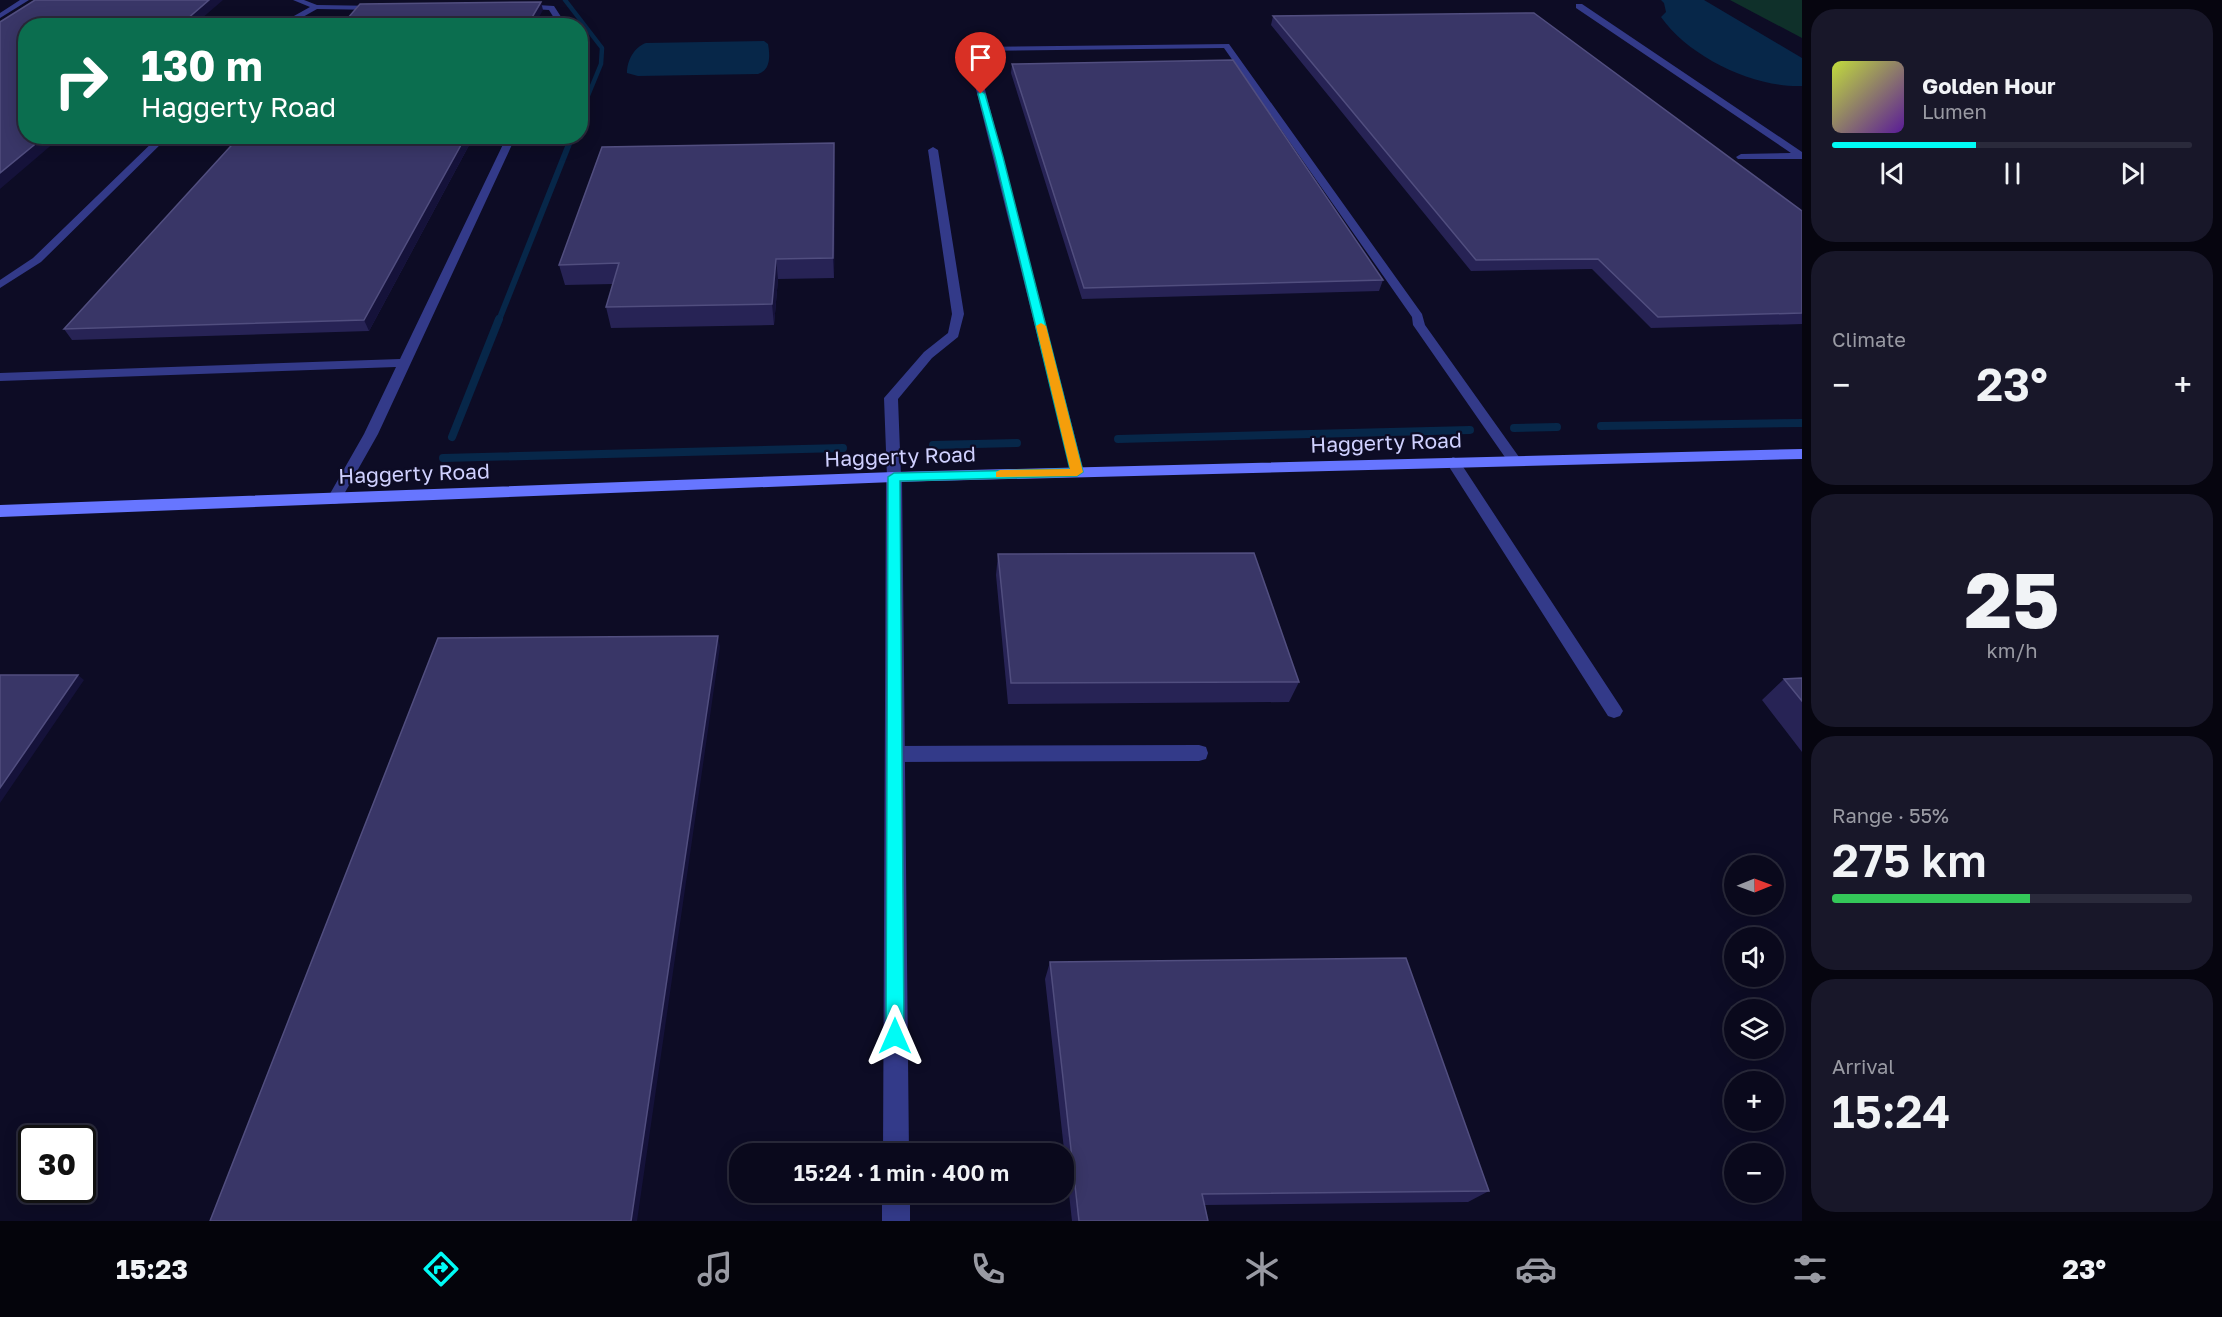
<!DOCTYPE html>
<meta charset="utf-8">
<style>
:root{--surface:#0a091c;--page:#181729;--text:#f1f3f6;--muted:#999aa3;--line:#2a2a3b;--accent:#00fbf5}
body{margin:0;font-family:"Golos Text",sans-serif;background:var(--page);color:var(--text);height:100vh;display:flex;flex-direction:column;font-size:22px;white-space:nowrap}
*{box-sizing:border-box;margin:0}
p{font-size:20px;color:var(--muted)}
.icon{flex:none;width:33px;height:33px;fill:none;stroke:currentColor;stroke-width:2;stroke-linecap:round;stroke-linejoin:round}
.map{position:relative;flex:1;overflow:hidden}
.drawer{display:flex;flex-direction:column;gap:9px;padding:9px;background:#06050f;width:420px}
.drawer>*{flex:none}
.guide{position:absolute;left:18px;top:18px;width:570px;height:126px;border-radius:24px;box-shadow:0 3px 15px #0003,0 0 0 2px var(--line);background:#0b6e4f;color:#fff;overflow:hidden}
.needle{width:39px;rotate:89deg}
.fabs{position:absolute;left:1724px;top:855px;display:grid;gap:12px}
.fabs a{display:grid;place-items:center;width:60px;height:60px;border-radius:50%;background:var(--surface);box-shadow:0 3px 15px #0003,0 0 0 2px var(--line);font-size:30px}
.speed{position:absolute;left:18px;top:1125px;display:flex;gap:12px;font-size:30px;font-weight:700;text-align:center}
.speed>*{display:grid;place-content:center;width:78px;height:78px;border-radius:50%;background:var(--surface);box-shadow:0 3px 15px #0003,0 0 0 2px var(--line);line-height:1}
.speed .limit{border:3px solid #111;border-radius:9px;background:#fff;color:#111}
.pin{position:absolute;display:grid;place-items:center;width:51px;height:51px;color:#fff;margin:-62px -26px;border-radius:50% 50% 50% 0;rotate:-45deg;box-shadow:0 0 6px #0007}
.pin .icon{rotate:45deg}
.me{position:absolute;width:66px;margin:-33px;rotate:0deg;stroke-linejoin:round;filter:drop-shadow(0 0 4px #0008)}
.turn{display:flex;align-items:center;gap:21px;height:126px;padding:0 24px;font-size:27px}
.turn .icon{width:78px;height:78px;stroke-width:2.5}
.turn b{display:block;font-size:42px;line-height:51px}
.big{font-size:45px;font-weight:600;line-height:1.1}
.drawer .tile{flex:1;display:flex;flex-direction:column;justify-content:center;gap:9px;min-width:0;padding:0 21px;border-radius:24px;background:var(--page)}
.drawer .dial{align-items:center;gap:0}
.dial b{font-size:78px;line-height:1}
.song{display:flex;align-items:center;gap:18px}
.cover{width:72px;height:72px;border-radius:9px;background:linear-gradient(135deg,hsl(70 70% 55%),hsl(270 70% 35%))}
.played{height:6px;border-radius:3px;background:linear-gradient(90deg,var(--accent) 40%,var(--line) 40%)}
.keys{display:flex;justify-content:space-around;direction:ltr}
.heat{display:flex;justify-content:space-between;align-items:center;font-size:33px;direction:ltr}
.charge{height:9px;border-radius:4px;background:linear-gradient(90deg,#34c759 55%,var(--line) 0)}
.trip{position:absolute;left:729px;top:1143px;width:345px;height:60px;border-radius:24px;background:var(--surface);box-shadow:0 3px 15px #0003,0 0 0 2px var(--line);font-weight:600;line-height:60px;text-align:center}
.tab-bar{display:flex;height:96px;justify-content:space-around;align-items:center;background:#04040b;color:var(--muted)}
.tab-bar .icon{width:42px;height:42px}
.tab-bar .on{color:var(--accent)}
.tab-bar b{font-size:27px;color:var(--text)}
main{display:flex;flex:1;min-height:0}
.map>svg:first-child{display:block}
.green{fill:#0f302a}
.water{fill:#072749}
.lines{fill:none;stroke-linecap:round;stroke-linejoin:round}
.stream-far2{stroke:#072749;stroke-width:4.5}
.stream-far1{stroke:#072749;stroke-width:6}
.stream{stroke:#072749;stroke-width:8}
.lane{fill:#333a89;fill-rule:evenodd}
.street{fill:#333a89;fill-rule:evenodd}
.secondary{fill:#6776ff;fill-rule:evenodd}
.wall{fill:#272355}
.shaded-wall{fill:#15123a}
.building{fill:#393667;stroke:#514e7f;stroke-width:1.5}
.route{fill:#00fbf5;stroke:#00a39f;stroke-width:1.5}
.slow{fill:#f59e0b}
.labels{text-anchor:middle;stroke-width:4.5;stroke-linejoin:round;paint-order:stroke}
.street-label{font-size:21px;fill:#d0d1ff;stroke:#0d0c25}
</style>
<main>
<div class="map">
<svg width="1802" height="1221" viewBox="0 0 1802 1221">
<rect width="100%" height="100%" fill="#0d0c25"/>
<path class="green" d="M1730,0h72v38z"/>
<path class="water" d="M1661,0h43l98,58v28c-48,2 -113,-29 -141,-69l5,-5 -2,-9z
M764,41l4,3c2,11 3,26 -10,30l-120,2 -11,-3c0,-12 7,-26 19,-30z"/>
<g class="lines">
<path class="stream-far2" d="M565,0l37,48 -1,16 -21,51
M570,141l2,-5"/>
<path class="stream-far1" d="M499,320l72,-181"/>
<path class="stream" d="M1601,426l201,-3
M1514,428l43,-1
M452,437l47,-118
M1118,439l352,-9
M933,445l84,-2
M443,458l400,-10"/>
<path class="lane" d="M20,0h9l-29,18v-5z
M293,0h11l13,5 63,1 4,2 -4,2 -63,-1 -30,17h-11l34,-19z
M520,4l34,2 13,20h-8l-10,-16 -32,-2 -1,-2z
M1576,4h6l220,148v7h-64l-2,-2 5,-3 50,-1 -215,-145z
M1229,44l193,270 3,11 94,132 2,3 -2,3h-10l-96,-138 -1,-8 -188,-269 -249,3 109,421 -7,5 -5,-2 -106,-426 4,-2z
M159,136h10l-128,126 -41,26v-8l33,-22z
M507,136h9l-138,298 -39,69 -5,1 -7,-5 37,-65 32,-67 -396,14v-8l400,-14z
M933,147l5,3 26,164 -6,23 -26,21 -34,41 3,78 -7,5 -7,-5 -3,-79 40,-46 24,-19 4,-19 -24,-164z
M1453,457l5,2 162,247 3,5 -3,5 -6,2 -6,-2 -162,-254z
M1199,745l7,2 2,6 -2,6 -7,2 -305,1 -7,-2 -2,-6 2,-6 7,-2z"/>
<path class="street" d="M894,472l8,5 7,677h-26l3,-677z
M882,1192h28v29h-28z"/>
<path class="secondary" d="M1802,449v10l-908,23 -894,35v-12l894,-33z"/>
</g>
<path class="wall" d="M1273,16l529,195v113l-151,4 -59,-59 -121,2 -200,-246z
M1012,64l371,216 -4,11 -297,8 -71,-226z
M474,136l-105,195 -297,9 -8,-11z
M835,162l-1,116 -56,1 -4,46 -163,3 -5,-21 7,-23 -48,1 -6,-20z
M998,554l301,128 -10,20 -281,2 -12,-129z
M1802,678v74l-40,-52 22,-21z
M1050,962l439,229 -21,11 -263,3 3,16h-136l-27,-242z"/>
<path class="shaded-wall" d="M209,0h14l-30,26h-14z
M541,2l2,8 -9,16h-7z
M45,136h17l-62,53v-16z
M466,136h8l-105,195 -5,-11z
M834,143l1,19 -1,116 -1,-20z
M776,259l2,20 -4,46 -2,-21z
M718,636l2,11 -83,574h-6z
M78,675l6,5 -84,123v-15z"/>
<path class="building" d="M35,0h174l-30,26h-153v110h19l-45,37v-151z
M541,2l-14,24h-186l19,-22z
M1534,13l268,198v102l-144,4 -60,-58 -122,1 -203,-244z
M1233,60l150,220 -299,8 -72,-224z
M240,136h226l-102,184 -300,9z
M834,143l-1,115 -57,1 -4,45 -166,3 13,-44 -60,2 43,-118z
M1254,553l45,129 -288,1 -13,-129z
M718,636l-87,585h-421l228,-583z
M0,675h78l-78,113z
M1802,678v23l-18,-22z
M1406,958l83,233 -287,3 6,27h-129l-29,-259z"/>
<path class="route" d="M981,91l4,3 18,63 80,315 -6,4 -177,5 4,555 -2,7 -7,2 -7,-2 -2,-7 2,-559 6,-4 176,-4 -75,-312 -17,-63z"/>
<path class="slow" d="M1041,323l5,3 37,146 -6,4 -81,1v-5l4,-2 70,-1 -34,-143z"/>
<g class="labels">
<g class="street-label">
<text transform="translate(1386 443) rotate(-2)" y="7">Haggerty Road</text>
<text transform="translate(900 457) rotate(-2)" y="7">Haggerty Road</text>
<text transform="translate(414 474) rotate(-2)" y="7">Haggerty Road</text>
</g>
</g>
</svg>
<div class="fabs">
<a><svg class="needle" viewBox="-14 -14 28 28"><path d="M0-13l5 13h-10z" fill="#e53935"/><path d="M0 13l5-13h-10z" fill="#999aa3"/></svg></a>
<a><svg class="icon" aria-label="sound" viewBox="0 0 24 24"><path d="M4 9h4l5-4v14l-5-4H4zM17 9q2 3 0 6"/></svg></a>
<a><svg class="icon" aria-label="layers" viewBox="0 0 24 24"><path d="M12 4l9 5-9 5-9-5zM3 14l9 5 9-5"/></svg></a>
<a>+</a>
<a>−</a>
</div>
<div class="speed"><div class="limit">30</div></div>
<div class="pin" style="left:981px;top:94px;background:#d93025"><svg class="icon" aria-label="arrive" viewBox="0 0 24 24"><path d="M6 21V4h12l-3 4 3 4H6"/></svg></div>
<svg class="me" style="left:895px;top:1036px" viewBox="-20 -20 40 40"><path d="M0-17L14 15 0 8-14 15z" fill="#00fbf5" stroke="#fff" stroke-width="4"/></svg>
<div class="trip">15:24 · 1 min · 400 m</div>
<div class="guide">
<div class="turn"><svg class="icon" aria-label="right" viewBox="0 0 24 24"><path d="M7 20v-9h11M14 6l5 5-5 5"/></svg><div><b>130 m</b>Haggerty Road</div></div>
</div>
</div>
<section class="drawer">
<div class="tile">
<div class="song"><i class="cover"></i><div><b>Golden Hour</b><p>Lumen</p></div></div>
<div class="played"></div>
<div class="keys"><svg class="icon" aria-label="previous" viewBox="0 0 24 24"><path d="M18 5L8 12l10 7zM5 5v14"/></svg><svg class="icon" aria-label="pause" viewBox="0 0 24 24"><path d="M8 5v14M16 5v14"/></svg><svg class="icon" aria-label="next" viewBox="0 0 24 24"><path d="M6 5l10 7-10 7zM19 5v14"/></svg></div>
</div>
<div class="tile"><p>Climate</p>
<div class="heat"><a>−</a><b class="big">23°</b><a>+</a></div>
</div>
<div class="tile dial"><b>25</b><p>km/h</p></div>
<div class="tile"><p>Range · 55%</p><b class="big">275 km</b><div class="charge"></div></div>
<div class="tile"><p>Arrival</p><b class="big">15:24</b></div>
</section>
</main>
<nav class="tab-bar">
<b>15:23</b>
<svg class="icon on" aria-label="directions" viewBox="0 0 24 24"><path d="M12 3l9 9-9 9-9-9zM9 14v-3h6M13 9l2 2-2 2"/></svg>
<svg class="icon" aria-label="music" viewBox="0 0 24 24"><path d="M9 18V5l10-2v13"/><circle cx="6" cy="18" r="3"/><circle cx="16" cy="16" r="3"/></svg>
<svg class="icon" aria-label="phone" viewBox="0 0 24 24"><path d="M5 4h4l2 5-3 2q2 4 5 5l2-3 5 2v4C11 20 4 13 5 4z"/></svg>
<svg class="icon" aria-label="climate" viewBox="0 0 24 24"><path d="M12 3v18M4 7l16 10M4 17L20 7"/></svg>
<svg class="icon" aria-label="car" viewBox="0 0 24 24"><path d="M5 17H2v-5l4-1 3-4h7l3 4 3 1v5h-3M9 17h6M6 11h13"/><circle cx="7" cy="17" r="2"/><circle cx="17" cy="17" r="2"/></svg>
<svg class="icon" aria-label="filters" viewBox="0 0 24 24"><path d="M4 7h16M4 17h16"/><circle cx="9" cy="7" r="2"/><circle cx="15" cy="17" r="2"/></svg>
<b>23°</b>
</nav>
